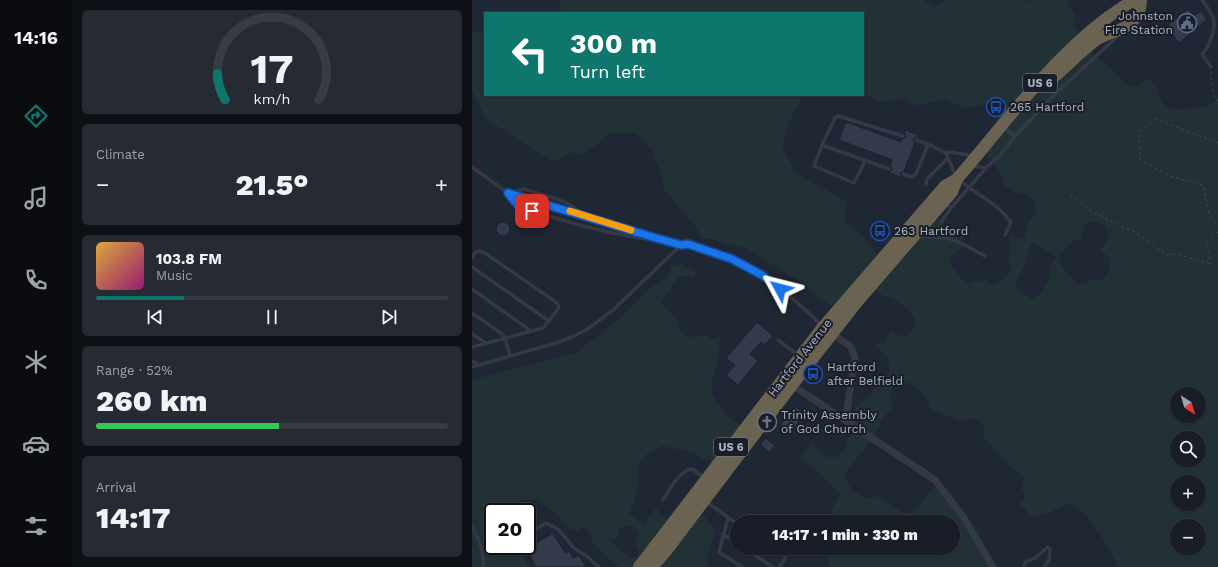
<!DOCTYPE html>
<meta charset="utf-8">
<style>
:root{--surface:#181d27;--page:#252a33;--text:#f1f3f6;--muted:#9fa2a7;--line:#363b44;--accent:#0f766e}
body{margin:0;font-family:"Work Sans",sans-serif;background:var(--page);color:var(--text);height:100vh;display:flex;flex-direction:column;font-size:15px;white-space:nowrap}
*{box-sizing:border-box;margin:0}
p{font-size:13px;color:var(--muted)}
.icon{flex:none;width:22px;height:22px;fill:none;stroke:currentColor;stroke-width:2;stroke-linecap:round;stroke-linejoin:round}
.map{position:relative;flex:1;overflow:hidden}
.drawer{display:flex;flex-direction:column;gap:10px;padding:10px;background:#0d1015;width:400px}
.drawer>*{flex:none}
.guide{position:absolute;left:12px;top:12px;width:380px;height:84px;border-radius:0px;box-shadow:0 1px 3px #0004,0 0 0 1px var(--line);background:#0f766e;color:#fff;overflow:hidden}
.needle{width:26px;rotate:143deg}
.fabs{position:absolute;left:698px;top:387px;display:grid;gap:8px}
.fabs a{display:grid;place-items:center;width:36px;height:36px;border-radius:50%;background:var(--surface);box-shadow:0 1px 3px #0004,0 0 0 1px var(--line);font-size:20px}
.speed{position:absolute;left:12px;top:503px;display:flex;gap:8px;font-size:20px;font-weight:700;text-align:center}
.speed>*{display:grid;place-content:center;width:52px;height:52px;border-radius:50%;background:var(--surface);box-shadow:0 1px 3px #0004,0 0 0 1px var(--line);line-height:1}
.speed .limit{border:2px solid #111;border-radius:6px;background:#fff;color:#111}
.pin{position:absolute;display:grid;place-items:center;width:34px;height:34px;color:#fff;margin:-17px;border-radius:8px;box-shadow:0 2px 6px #0006}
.me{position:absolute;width:44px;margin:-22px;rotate:308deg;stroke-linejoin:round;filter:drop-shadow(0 0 3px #0008)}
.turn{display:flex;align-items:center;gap:14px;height:84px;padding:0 20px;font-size:18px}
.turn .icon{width:52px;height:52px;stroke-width:2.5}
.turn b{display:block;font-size:28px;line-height:34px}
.big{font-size:30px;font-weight:800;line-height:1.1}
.drawer .widget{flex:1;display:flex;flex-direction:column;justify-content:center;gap:6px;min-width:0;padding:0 14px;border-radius:6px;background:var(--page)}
.drawer .dial{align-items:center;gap:0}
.dial svg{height:104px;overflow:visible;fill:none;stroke:var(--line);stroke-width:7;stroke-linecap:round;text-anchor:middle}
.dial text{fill:var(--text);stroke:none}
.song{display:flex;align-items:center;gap:12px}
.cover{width:48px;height:48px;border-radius:6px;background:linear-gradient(135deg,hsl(40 70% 55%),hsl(320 70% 35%))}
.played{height:4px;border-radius:2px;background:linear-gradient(90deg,var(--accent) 25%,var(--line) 25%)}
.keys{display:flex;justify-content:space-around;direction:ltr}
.heat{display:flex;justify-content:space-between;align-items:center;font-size:22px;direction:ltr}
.charge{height:6px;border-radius:3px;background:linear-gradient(90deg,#34c759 52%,var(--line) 0)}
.trip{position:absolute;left:258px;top:515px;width:230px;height:40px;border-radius:20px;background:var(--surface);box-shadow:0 1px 3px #0004,0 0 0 1px var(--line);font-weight:800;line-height:40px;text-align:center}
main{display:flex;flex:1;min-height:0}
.menu{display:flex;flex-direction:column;width:72px;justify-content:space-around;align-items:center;background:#0a0c10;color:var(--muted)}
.menu .icon{width:28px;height:28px}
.menu .active{color:var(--accent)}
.menu b{font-size:18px;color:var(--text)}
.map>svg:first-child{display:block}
.green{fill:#223135;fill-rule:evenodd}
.building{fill:#333a4b;stroke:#1b202b}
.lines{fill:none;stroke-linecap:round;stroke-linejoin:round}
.path{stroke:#3b4a4e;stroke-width:1;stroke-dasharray:3 3;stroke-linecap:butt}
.lane{stroke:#343945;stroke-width:3.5}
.street{stroke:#343945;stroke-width:7}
.highway{stroke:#6b6351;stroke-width:12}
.route-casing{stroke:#114b97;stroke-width:10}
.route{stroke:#1a73e8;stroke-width:7}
.slow{stroke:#f59e0b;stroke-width:7}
.labels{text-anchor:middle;stroke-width:4;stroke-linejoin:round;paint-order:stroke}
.shield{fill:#191e29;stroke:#818694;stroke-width:1}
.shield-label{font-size:11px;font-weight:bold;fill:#aeb3c2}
.poi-label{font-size:12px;fill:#aeb3c2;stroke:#191e29;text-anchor:start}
.street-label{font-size:12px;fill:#aeb3c2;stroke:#191e29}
</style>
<main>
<nav class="menu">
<b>14:16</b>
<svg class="icon active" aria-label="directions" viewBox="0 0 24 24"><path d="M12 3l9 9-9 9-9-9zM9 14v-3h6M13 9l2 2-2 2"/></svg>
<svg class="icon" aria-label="music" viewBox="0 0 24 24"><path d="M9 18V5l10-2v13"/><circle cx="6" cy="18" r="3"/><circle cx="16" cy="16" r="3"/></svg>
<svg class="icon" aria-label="phone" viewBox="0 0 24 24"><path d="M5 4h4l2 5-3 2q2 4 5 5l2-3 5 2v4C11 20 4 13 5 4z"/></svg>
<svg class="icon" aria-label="climate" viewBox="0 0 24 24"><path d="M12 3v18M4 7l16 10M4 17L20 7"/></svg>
<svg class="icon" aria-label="car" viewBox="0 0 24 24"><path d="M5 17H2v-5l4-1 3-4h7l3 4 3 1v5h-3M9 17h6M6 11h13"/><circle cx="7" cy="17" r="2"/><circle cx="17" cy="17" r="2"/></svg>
<svg class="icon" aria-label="filters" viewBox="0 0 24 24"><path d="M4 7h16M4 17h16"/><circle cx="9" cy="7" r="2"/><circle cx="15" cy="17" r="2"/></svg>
</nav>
<section class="drawer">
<div class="widget dial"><svg viewBox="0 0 100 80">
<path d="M14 69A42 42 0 1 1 86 69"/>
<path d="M14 69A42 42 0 0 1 8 49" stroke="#0f766e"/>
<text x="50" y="56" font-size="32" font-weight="700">17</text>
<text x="50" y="72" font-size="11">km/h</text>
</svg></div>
<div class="widget"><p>Climate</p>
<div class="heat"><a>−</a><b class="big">21.5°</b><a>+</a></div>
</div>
<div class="widget">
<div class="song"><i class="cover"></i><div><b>103.8 FM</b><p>Music</p></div></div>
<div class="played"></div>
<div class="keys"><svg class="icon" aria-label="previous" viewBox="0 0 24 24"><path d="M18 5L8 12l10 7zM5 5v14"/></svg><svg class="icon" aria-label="pause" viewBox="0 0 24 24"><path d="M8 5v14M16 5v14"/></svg><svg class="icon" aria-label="next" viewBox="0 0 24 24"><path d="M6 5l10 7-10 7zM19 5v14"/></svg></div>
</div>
<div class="widget"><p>Range · 52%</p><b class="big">260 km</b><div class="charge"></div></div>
<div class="widget"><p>Arrival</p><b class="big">14:17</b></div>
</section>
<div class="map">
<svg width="746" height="567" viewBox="0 0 746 567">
<rect width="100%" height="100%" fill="#202734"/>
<path class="green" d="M88,0h363l11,7 8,-4 2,-3h83l4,2 5,-2h31l2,7 6,7 -2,9 6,12 12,14 3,7h2l35,31 8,-1 5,-6 7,1 5,3c3,7 3,18 10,22 8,5 17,3 25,2 11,-1 21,0 27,-12v471h-100l-9,-19 -22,-33 -17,-12 -24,11 -15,4 -6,-10 -4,-2 -1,-2 5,-6 -1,-6 -3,-4 4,-11 -12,-8 -30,-32c4,-10 -2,-15 -11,-19l-9,4 -34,-14v-6c-4,-5 -10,-14 -16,-17 -9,-5 -20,-2 -23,8 -2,5 3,9 2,16 -11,8 -12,18 -20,29 -8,13 -19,23 -27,36 4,15 8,17 21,24l10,-2 22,14 9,4 11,-6 9,-13 11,-11 54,83h-162l-3,-13 1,-6h125v-26h-117l-5,-10 9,-18 -22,-23 -18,-12 11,-16c12,10 19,22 32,9 4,-4 5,-7 4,-12l8,-11 -3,-9 2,-11 15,-14 20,-22 1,-8 -4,-9 -11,-12 9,-2 7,-11c14,8 18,6 25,-8l-3,-8 -16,-14 -6,-4h-6l-17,-13 -35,23 -6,-5 -7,-2 -13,-14 -53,-33 -10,-5 -13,-4 -3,1 -15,-6h-11l-5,-10 -33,-40 -1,-11 -12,-30 -15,-15h-25l-30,23 -8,-4 -20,10 -67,-43 -14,-28v-58l13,-3v65h318l-14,27 -7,24 13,26 52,30 -2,19 16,13 22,27 42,-44 39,13 -1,17c-4,3 -8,5 -11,9 -7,8 8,20 14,27h3l7,-3 4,2 5,-2c1,1 5,4 6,4 6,2 19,-10 21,-16l-4,-8c4,-6 0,-16 2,-24l13,3 1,-1 5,-16 8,-11c-2,-11 -10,-21 -21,-17l-11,-8c-2,-10 -11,-26 -20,-31l19,-35 -13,-12 -9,-3 -16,3 -21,-9 -28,7 -14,-7 -24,3 -16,-9v-80h-302zM620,221l13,4 4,10 -3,7 -6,9 8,5 3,7c-4,11 -6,20 -19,16l-9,6c-7,-1 -8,-4 -12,-9 -1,-2 -3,-3 -5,-4 -5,-5 -6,-12 -8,-17l17,-15 6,-1 3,-14zM559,243h2l23,13 -7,13 1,7 -10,19 -8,4 -14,-8 -3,-7c2,-7 7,-12 9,-18 2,-8 5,-15 7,-23zM705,394h22v22h-22zM705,438h22v22h-22zM705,482h22v22h-22zM705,526h22v22h-22z
M209,264l16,8 -4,6 -8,-2h-6l-8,11v5l-1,-1 -7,7 -2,6 16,13c0,10 5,20 17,20 2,0 4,-2 7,-2 3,0 9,3 12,4l5,-3 2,1 -2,23 -7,24 2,12 15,20 18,15 -27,36 -12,-8 -7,-1 -5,-5 -33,-7 -17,9 -1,4 -6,7 1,16 -3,7 1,6 -8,19 14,10c6,-3 8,-11 13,-16l9,10 7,6 16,-18 13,10 4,1 9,11v6l-7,25 1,8h-89l-25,-22 -9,-20 -7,6 -10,-3 -14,-16 -17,-13 -14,1 -20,8 2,4h-12v34h24l12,21h-57v-187l105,-28 43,-34 35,-34c9,-3 15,-8 16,-18zM156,526l5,1 6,6 -4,11 4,6 -3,7 -3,2 -16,-11 -7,-8 8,-3 1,-9z"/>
<path class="building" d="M716,9l6,7 7,-5 6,8 -28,24 -13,-16z
M374,122l55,20 1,-3 4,-2v-2l-2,-2 1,-3 13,5 -1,2 -4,2 2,4 -11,28 -4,2 2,5 -14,-6 4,-2v-2l-2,-2 2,-6 -53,-20z
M24 229a7 7 0 1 1 14 0a7 7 0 1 1-14 0Z
M285,322l16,14 -8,9 -4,-3 -11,12 8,7 -20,24 -12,-10 9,-10 -9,-7z
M323,406l10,8 -15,19 -10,-8z
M294,438l9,8 -6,6 -9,-8z
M81,533l12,20 4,-2 4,7 6,-3 7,12h-50l-10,-18z"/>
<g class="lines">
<path class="path" d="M739,71c0,11 0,21 7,30
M746,143l-63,-24 -16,14 1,27 30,16 33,9 7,32 8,8
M598,195l20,15 27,14 20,9 14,11 16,11 9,-1 35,10
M746,232l-12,11 5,21 7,4"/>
<path class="lane" d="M730,0c12,16 16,22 8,41 -2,5 -4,10 -8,13l9,13
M531,127l12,9
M444,140l12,4 18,9 4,-1 24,4
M350,145l-8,21 40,17 11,-22
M474,153l11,26 40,28 8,8 6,7 -6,13
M500,166l14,2 14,-13 15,-19 40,-42 65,-60
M0,167l36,26 11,14 53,16 40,10 34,6 9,-1
M417,169l-67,-24 13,-27 3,-2 65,20
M431,174l9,3 4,-3 12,-30
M454,184l1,-5 21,-21
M37,193l15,-4 33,10 10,4 16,10
M472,203l7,5 35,-40
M469,222l10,-14
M447,236l28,2 12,4 26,14
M209,245c9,-1 18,2 27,5 34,11 57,27 85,49 10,9 20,17 29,27
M0,258l4,-6 4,-1 5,2 72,50 2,3 -1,3 -15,19 -71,19
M0,267l77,54
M0,289l59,42
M0,313l30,21 3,4 5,18
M0,334l14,9
M306,340l21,16
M0,361l7,4
M0,367l84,-24 16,-6 14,-7 26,-19 69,-66 -173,-52
M191,500c7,-11 16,-29 29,-31l12,8
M235,502l30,22
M256,518l-9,34 23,15
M0,527c7,13 13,25 11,40
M61,531l13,-8 12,6 16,19 14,9 11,10
M251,534l14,9
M272,548l29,19
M301,548l13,9 -7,10
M552,567l1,-5 10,-4 13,-11 2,2 -1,11 -5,7"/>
<path class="street" d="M358,332l21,15 4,10 -8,53 1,6 3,7
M320,385l143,95 29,38 29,49"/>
<path class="highway" d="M577,81c16,-12 31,-30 47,-41 11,-8 26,-8 36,-18 6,-6 9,-13 9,-22
M167,567l184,-240 122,-141 12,-7c54,-62 105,-137 177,-179
M180,567l14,-16 126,-166 65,-83 95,-110 5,-13"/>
</g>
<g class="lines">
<g class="route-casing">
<path id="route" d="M60,211l-13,-4 -11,-14 148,45 25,7 7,-1 44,15 30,16 18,14"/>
</g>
<use href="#route" class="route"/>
<path class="slow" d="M98,211l61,19"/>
</g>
<defs>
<g id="civic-ring" transform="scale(1)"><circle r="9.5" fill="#191e29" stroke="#5c6f8a" stroke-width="1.5"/><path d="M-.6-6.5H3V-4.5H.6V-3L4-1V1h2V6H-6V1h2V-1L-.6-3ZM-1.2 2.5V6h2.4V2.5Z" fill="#5c6f8a"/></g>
<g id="bus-ring" transform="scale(1)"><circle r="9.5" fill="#191e29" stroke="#1a4fb4" stroke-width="1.5"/><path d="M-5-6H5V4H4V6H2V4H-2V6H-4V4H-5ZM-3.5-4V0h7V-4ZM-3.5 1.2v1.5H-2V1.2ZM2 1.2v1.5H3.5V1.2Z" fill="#1a4fb4"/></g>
<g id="church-ring" transform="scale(1)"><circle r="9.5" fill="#191e29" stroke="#6b7280" stroke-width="1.5"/><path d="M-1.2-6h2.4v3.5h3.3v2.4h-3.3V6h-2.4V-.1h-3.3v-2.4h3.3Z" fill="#6b7280"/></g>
</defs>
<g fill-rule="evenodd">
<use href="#civic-ring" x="715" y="23"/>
<use href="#bus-ring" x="524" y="107"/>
<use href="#bus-ring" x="408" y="231"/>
<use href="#bus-ring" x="341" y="374"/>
<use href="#church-ring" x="295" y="422"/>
</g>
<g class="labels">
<g class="shield">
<rect x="551" y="74" width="34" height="18" rx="3"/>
<rect x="242" y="438" width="34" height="18" rx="3"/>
</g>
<g class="shield-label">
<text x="568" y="87">US 6</text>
<text x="259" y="451">US 6</text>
</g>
<g class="poi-label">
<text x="701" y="20" text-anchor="end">Johnston<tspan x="701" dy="14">Fire Station</tspan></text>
<text x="538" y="111">265 Hartford</text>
<text x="422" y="235">263 Hartford</text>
<text x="355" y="371">Hartford<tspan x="355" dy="14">after Belfield</tspan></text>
<text x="309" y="419">Trinity Assembly<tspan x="309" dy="14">of God Church</tspan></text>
</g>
<g class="street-label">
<text transform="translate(328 358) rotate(-52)" y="4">Hartford Avenue</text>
</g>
</g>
</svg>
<div class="fabs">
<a><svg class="needle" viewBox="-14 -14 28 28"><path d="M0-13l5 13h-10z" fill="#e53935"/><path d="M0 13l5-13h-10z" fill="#9fa2a7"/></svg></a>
<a><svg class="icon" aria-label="search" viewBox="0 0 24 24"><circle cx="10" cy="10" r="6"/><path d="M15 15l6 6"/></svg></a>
<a>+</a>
<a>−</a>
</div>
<div class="speed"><div class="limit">20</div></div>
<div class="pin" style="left:60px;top:211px;background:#d93025"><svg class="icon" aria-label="arrive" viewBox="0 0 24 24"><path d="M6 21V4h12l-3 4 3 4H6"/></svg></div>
<svg class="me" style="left:308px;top:289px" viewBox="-20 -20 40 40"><path d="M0-17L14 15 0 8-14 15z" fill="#1a73e8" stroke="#fff" stroke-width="4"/></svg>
<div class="trip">14:17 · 1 min · 330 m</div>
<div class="guide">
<div class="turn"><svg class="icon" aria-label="left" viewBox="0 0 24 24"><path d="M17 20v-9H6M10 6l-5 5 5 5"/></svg><div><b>300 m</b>Turn left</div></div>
</div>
</div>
</main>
